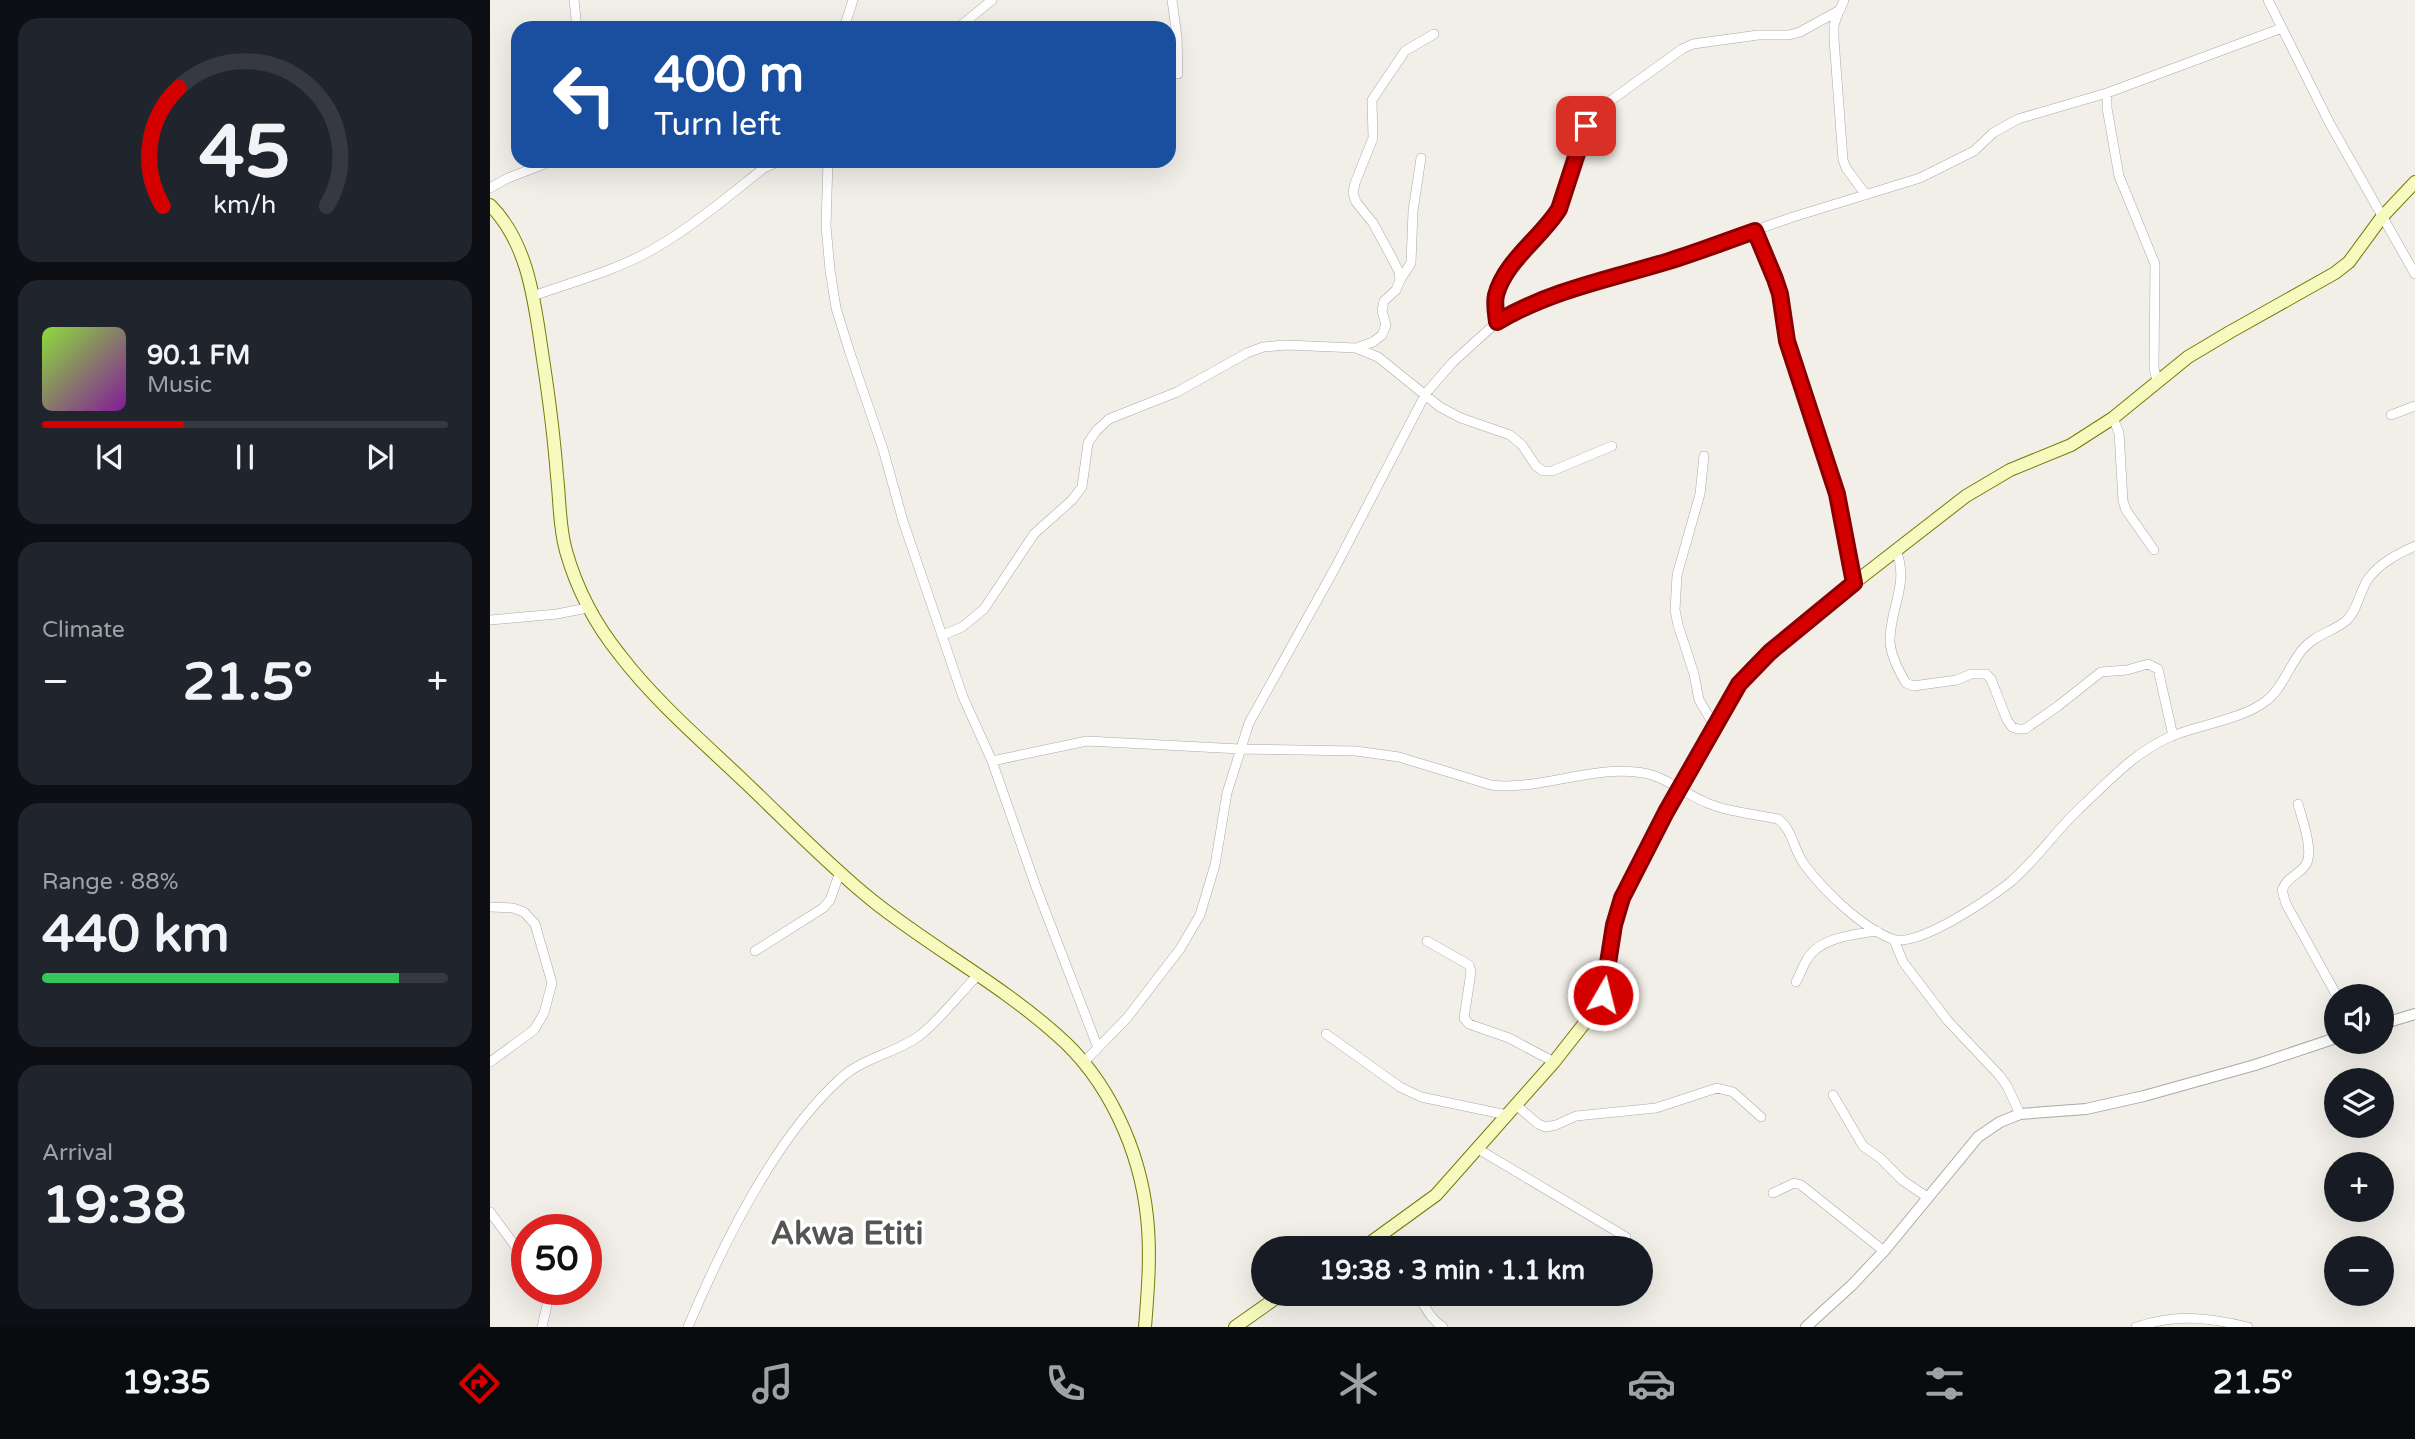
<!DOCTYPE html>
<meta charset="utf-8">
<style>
:root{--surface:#171b24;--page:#20242c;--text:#f1f3f6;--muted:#9ea1a6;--line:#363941;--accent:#d40000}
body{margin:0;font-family:"Varela Round",sans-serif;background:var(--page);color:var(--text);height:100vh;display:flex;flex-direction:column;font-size:26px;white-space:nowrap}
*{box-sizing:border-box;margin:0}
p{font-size:23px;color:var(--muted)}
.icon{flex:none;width:38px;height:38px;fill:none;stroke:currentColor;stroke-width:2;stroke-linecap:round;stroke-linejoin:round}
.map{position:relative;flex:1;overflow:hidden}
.drawer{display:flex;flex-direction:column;gap:18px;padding:18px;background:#0d0f14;width:490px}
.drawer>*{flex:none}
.top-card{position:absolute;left:21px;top:21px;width:665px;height:147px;border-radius:21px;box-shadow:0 7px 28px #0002;background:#1a4fa0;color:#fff;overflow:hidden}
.fabs{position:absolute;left:1834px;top:984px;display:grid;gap:14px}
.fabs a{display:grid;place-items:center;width:70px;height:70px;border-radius:50%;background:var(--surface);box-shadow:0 7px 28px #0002;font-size:35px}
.speed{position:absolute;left:21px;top:1214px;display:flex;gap:14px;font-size:35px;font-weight:700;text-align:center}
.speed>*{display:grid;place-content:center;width:91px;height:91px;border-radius:50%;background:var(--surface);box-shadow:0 7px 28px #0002;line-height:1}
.speed .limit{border:10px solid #d22;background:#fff;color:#111}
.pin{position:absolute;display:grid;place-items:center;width:60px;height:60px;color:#fff;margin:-30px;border-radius:14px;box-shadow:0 4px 10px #0006}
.me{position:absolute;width:77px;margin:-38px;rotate:8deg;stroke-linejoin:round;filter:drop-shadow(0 0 5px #0008)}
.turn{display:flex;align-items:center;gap:24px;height:147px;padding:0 28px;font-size:32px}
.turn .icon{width:91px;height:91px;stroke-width:2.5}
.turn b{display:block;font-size:49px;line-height:60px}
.big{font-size:52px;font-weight:700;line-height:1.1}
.drawer .tile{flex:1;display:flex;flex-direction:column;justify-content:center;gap:10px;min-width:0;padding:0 24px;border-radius:21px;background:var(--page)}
.drawer .dial{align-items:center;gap:0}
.dial svg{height:182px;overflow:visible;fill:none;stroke:var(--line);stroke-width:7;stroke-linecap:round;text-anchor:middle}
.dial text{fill:var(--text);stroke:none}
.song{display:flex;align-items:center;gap:21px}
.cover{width:84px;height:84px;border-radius:10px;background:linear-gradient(135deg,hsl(90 70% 55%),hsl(290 70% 35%))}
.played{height:7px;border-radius:4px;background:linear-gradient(90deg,var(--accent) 35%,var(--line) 35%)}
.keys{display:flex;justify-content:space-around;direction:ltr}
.heat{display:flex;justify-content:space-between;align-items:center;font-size:38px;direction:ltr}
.charge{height:10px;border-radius:5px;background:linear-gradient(90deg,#34c759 88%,var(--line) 0)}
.trip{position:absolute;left:761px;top:1236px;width:402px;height:70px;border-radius:35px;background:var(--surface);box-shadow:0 7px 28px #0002;font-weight:700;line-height:70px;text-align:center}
.tab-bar{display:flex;height:112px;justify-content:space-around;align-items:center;background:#090b0e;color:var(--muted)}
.tab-bar .icon{width:49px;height:49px}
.tab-bar .active{color:var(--accent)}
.tab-bar b{font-size:32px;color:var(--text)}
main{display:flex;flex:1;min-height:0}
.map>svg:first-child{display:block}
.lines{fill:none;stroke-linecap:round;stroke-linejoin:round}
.minor-casing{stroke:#a9a9a9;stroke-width:10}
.tertiary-casing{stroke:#a9a9a9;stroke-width:12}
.secondary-casing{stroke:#707d05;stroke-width:14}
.minor{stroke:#fff;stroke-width:9}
.tertiary{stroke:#fff;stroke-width:10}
.secondary{stroke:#f7fabf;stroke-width:12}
.route-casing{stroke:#8a0000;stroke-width:18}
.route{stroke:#d40000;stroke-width:12}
.labels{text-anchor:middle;stroke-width:7;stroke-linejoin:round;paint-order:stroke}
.district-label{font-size:32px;font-weight:bold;fill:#555;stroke:#fff}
</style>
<main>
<section class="drawer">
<div class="tile dial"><svg viewBox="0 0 100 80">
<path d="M14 69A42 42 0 1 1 86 69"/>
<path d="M14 69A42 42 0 0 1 21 17" stroke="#d40000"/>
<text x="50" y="56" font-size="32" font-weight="700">45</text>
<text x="50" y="72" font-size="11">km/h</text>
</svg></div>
<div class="tile">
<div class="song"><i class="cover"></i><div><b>90.1 FM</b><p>Music</p></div></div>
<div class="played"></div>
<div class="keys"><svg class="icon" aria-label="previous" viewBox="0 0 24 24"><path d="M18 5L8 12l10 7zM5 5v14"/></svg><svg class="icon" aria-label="pause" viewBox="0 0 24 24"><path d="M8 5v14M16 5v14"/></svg><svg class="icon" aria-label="next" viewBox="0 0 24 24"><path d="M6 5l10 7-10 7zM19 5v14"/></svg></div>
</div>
<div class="tile"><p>Climate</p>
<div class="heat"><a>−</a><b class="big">21.5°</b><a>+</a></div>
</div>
<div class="tile"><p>Range · 88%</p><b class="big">440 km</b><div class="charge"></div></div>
<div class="tile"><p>Arrival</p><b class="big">19:38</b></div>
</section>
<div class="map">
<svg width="1925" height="1327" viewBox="0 0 1925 1327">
<rect width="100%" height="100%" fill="#f2efe9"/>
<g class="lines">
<g class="minor-casing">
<path id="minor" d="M84,0l3,28
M682,0l5,37 1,37
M1778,0l62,124 85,150
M1349,11l-5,14v14l9,121 3,8 20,27
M354,28l9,-28
M468,28l34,-28
M1617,93v15l12,68 36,88 -1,104 3,13
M338,161l-2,65 4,44 6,38 13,42 34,99 20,72 60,176 29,64 44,126 62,161
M0,188l18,-10 44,-17
M1265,231l20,48 5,15 7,47 50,152 17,90
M910,280l11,-17 2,-52 8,-53
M43,296c39,-14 81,-25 117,-45 41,-23 77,-54 114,-83l16,-7
M1007,322c-1,-9 -3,-18 -1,-27 9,-34 45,-57 63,-86l27,-83 4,-7 13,-13 79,-57 11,-5 65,-9h31l11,-3 40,-22 4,-10
M866,348l17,-6 9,-7 4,-10 -4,-14 2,-10 12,-11 4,-10 -1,-8 -7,-14 -19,-35 -17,-21 -3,-9 2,-10 18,-45 -1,-38 33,-49 29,-17
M1901,415l24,-9
M1623,418l6,15 4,68 3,9 28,40
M1214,456l-4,38 -23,81 -2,35 3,15 16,49 5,26 15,25
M1406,551c14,32 -7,59 -6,91 1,13 10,31 16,41l7,3 44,-6 14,-6h15l5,5 16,41 5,7 6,2h7l33,-23 43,-34 26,-2 21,-6 10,5 15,67
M0,620l67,-6 30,-6
M453,635l19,-8 22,-18 50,-75 38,-34 10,-13 6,-44 8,-12 13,-12 68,-27 70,-39 16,-6 23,-2 70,3 22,9 62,50 21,11 49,17 12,10 14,21 7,5h9l60,-25
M502,761l95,-20 153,8 116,2 43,6 92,28c45,6 96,-18 145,-13 27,2 45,20 69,30 22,10 49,12 73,17 15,11 15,30 26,45 19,26 57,63 88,75 26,9 95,-39 116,-55 26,-21 45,-50 69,-73 30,-28 57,-59 95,-75 27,-11 71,-17 94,-35 16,-12 23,-35 36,-51 12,-15 30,-18 44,-29 12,-11 13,-29 22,-42 12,-16 29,-25 47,-33
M1808,804c4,15 17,49 7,62 -9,11 -17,10 -23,24l4,14 51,92
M0,907l23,1 11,4 11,12 17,59 -8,30 -10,17 -44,32
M1404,940l9,22 45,59 51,54 8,11 13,28
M937,941l42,24 2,7 -7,46 5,6 40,14 45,24
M265,951l68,-43 7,-8 10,-28
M1306,982c4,-7 6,-14 10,-21 13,-24 47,-26 71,-30
M836,1034l74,53 21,10 86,18
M594,1062l43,-44 53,-69 20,-34 15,-50 12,-72 22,-70 86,-155 91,-175 27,-31 44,-40 23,-13 49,-21 101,-28 123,-43 127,-39 54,-27 19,-18 25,-14 89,-26 175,-65
M1343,1095l30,51 17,12 22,22 25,17
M1026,1105l22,19 8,3 10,-2 20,-9 80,-8 61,-20 16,4 28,25
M988,1149l148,88
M1283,1193l21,-10 7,2 83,66
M0,1212l37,50
M923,1293c14,11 13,23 30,34
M52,1327l5,-22 -1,-15
M198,1327c34,-81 87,-189 152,-248 22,-21 54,-25 79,-43 19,-14 41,-43 59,-61
M1646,1327c41,-13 71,-10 112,0"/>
</g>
<g class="tertiary-casing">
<path id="tertiary" d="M1892,1024l33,-10
M1316,1327l46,-42 32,-34 94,-114 22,-15 20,-8 66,-5 58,-13 111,-31 81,-27"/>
</g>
<g class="secondary-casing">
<path id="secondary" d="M0,205c40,40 45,102 53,154 6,39 11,78 14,117 3,25 2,51 9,75 11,39 29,73 54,104 36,47 83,87 126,128 41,39 82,82 127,118 59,47 127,83 184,134 51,44 83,115 90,182 4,36 1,73 -2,110
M873,1248l73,-53 118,-133 40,-51 9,-16 11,-70 8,-27 92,-173 25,-41 13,-16 102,-85 112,-87 44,-26 61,-25 42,-27 75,-61 42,-25 105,-59 14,-11 33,-45 33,-35
M745,1327l48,-34"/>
</g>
<use href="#minor" class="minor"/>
<use href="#tertiary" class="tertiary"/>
<use href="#secondary" class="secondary"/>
</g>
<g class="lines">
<g class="route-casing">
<path id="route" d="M1096,126l-27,83c-18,29 -54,52 -63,86 -2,9 0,18 1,27 54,-32 113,-43 172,-61 29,-9 57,-20 86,-30l20,48 5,15 7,47 50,153 17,89 -84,69 -31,32 -73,128 -44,86 -8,27 -11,70"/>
</g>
<use href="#route" class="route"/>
</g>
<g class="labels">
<g class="district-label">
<text x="357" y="1244">Akwa Etiti</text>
</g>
</g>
</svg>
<div class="fabs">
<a><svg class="icon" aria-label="sound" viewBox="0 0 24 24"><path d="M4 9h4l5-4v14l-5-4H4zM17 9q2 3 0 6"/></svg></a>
<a><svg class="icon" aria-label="layers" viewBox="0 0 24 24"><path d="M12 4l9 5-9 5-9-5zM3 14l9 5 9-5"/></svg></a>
<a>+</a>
<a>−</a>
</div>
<div class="speed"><div class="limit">50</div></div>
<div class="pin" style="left:1096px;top:126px;background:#d93025"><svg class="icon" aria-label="arrive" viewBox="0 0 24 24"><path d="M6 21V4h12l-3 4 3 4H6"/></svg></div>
<svg class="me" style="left:1113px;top:995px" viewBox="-20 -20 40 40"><circle r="17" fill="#d40000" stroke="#fff" stroke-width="3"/><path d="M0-11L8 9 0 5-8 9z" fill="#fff"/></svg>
<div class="trip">19:38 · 3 min · 1.1 km</div>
<div class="top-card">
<div class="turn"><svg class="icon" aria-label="left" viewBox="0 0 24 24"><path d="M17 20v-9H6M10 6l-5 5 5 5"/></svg><div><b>400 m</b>Turn left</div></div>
</div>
</div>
</main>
<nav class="tab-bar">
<b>19:35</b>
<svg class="icon active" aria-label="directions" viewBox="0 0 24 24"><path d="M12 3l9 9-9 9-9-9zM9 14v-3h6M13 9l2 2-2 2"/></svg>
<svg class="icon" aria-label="music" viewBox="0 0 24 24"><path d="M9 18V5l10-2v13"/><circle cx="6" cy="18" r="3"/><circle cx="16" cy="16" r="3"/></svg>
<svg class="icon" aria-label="phone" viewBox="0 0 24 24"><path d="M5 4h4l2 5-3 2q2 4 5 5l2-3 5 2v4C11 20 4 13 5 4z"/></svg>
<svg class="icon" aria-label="climate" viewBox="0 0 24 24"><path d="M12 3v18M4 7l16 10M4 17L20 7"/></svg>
<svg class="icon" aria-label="car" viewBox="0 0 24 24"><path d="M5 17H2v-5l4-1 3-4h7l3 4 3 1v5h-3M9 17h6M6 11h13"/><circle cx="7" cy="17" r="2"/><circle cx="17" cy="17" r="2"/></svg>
<svg class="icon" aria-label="filters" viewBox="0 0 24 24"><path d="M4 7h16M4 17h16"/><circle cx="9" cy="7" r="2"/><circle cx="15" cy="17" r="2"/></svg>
<b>21.5°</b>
</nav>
